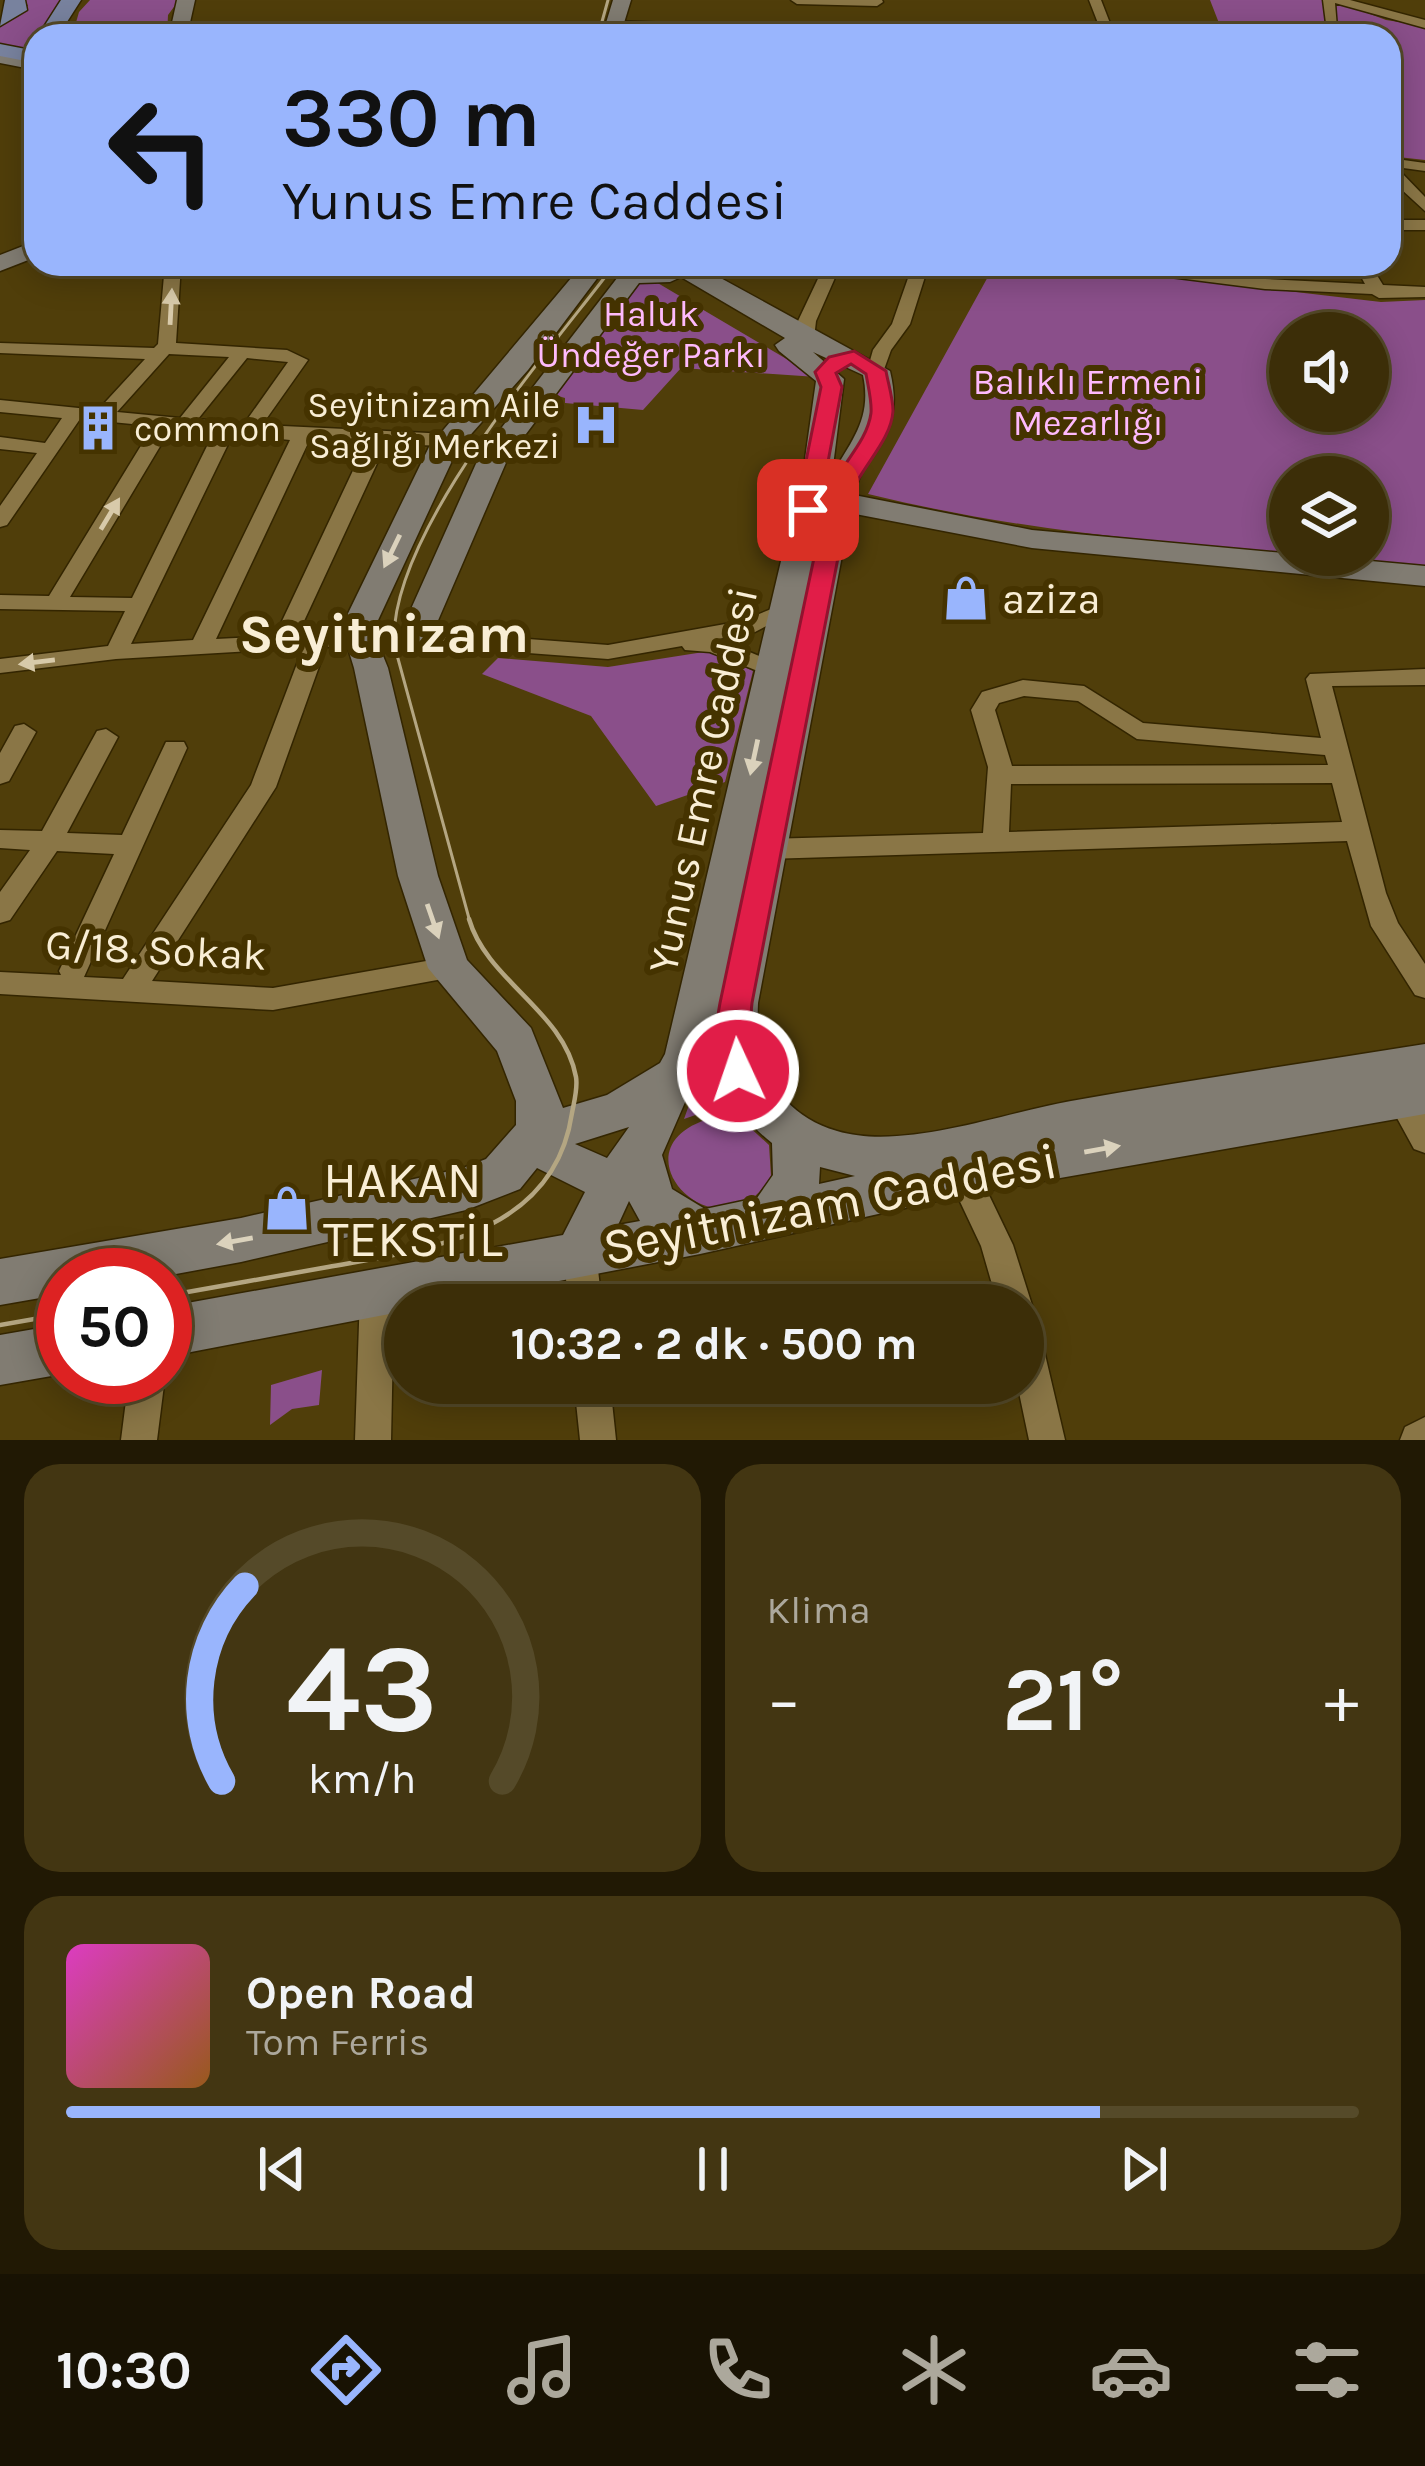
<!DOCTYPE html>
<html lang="tr">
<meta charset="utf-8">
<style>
:root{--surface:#3c2e08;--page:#433612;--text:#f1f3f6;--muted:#aca89c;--line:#554a29;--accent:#99b5fd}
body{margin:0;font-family:Karla,sans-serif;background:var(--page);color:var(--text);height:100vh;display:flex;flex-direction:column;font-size:45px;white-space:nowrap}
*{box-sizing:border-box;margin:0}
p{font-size:39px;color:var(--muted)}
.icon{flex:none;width:66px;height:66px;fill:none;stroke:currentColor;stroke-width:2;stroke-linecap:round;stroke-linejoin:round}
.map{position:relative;height:1440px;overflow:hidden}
.panel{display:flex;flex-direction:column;gap:24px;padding:24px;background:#211904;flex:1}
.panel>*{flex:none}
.hud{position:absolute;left:24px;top:24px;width:1377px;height:252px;border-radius:36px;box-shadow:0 6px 30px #0003,0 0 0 3px var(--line);background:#99b5fd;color:#111;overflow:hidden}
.buttons{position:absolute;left:1269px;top:312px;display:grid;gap:24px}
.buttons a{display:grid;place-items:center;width:120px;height:120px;border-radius:50%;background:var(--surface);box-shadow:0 6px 30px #0003,0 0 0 3px var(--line);font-size:60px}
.speed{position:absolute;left:36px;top:1248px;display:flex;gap:24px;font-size:60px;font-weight:700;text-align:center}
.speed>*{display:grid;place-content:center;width:156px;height:156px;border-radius:50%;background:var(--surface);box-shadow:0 6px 30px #0003,0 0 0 3px var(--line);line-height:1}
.speed .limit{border:18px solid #d22;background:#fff;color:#111}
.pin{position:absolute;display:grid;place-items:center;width:102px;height:102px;color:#fff;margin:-51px;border-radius:24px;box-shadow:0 6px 18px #0006}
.me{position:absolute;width:132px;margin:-66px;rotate:357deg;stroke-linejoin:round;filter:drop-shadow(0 0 9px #0008)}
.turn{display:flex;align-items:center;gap:42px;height:252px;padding:0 60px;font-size:54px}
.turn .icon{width:156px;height:156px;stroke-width:2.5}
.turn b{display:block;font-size:84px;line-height:102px}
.big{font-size:90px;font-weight:700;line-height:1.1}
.panel .card{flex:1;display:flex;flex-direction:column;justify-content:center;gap:18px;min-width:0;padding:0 42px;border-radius:36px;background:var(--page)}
.panel .dial{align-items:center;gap:0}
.dial svg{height:312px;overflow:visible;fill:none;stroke:var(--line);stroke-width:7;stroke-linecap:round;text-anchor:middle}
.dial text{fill:var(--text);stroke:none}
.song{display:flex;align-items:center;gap:36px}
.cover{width:144px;height:144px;border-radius:18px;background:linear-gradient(135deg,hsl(310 70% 55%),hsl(30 70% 35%))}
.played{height:12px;border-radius:6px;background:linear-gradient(90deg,var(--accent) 80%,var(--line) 80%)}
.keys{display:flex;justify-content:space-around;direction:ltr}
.heat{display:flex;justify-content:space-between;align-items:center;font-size:66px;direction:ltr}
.panel .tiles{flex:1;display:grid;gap:24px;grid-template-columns:1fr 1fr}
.card:last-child{grid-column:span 2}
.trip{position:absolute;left:384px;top:1284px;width:660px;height:120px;border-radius:60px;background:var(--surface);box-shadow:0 6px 30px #0003,0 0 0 3px var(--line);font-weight:700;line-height:120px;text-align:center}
.tabs{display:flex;height:192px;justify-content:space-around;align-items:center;background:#181203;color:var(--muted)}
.tabs .icon{width:84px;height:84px}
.tabs .on{color:var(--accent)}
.tabs b{font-size:54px;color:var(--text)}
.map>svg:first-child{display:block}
.green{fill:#8a4f8a;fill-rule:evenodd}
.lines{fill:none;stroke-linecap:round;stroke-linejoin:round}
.street-casing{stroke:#332500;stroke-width:3}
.secondary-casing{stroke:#332500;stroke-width:3}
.primary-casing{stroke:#332500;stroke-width:3}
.street{fill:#8a7646;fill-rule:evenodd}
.secondary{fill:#817c72;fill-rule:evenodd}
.primary{fill:#78829e;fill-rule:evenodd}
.tram-far1{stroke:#b4a682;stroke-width:3}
.tram{stroke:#b4a682;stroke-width:4.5}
.oneway{fill:#d8caaa}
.oneway2{fill:#dbd2bc}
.route{fill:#e11d48;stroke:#92132f;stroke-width:3}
.labels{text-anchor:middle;stroke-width:12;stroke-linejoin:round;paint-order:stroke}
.far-park-label{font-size:36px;fill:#febafc;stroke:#453300}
.far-poi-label{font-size:36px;fill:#f9eed5;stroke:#453300;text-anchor:end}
.poi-label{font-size:42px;fill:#f9eed5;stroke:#453300;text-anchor:start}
.street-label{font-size:42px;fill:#f9eed5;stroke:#453300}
.near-poi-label{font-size:51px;fill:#f9eed5;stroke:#453300;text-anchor:start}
.near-street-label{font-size:51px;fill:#f9eed5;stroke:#453300}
.district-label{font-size:54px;font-weight:bold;fill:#f9eed5;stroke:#453300}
</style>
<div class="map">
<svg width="1425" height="1440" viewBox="0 0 1425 1440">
<rect width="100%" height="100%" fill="#503e0a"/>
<path class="green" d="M25,0h40l-23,36h-6v18l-36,-7v-24l28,-17z
M90,0h89l-11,15 -1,21h-89l-5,-3 6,-21z
M1210,0h123l53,20 39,6v134l-36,-4v-120h-165z
M995,264h59l327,38 44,-2v270l-114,-15h57v-78h-78v76c-146,-12 -279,-24 -422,-59zM1290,333h78v78h-78z
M633,281l23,1 161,95 -136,-9 -38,42 -78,-7v-5l-10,-3z
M710,651l43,20 -28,111 -69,24 -65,-90 -109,-42 16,-16 110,9z
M705,1060l11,1 28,56 -34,-7 -26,9z
M712,1118l33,5 24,22 2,31c-51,89 -165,-29 -59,-58z
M322,1370l-3,35 -27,4 -22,16 1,-40z"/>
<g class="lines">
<g class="street-casing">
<path id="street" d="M791,0h91l1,2 -6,4 -80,-2z
M1089,0h12l14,36h-12z
M1323,0h27l75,20v8l-90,-25 2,25 -10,3z
M615,21l266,10 6,4 -79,1 -197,-8z
M1389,158l36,5v8l-29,-4 29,30v14l-36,-33z
M1389,220h36v10h-36z
M165,264h16l-5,79 111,7 21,10 -46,65 187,9 10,6 -10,6 -63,-2 -88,190 95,-5 215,16 134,-24 44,-18 11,7 -42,22 -37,7 63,26 4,5 -4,5 -8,2 -63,-25 -25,-2 -3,-4 -74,13 -215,-16 -67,4 -50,140 -124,194 121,7 176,-31 10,3 4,8 -4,8 -186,34 -273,-16v-22l61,3 -2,-4 55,-117 -57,-3 -47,69 -10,3v-31l30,-42 -30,-2v-18l42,1 55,-100 9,-2 12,8 -51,96 55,2 44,-93h18l3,6 -103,229 39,2 128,-194 52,-137 -187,11 -116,14v-14l108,-13 17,-35 -125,-2v-14l49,1 104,-170 -73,-7 -73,106 -7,2v-21l37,-53 -37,-4v-12l45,6 17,-25 -62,-6v-12l98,10 47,-51 -145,-6v-10l154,5 4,-4zM169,354l60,3 -49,61 -63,-6zM247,358l41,4 -44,62 -46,-5zM171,428l43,4 -82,166 -62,-1zM233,434l57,6 -97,200 -62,4zM309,441l57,2 -91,193 -59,3z
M825,264h16l-25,57 -2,17 -9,5 -6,-1 -1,-21z
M913,264h16l-19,60 -19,26 -9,25h-12l-3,-4 6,-21 19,-26z
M1099,264h47l119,15 100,5 -11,-20h16l13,21 42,2v10l-46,1 -7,-4 -107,-5 -158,-20z
M1425,669v16l-93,1 54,207 12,30 27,41v34l-10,-3 -44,-69 -24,-85 -581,18 -9,-3 -4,-7 4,-7 9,-3 217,-6 5,-66 -17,-57 11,-18 41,-12 61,6 59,37 178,15 -15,-59 4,-5zM1024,696l54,5 59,38 188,16 3,10 -316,1 -17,-56 4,-7zM1332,783l10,39 -333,10 2,-48z
M24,724l12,8 -27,49 -9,3v-31l15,-27z
M1401,1085l11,4 13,23v41l-11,-4 -28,-51 4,-9z
M963,1160l11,4 39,81 19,60 -8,12 11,4 5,12 25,107h-36l-12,-57h6v-78h-25l-17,-59 -34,-72 5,-10z
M580,1237l12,4 4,11 6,53h-34l-4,-53 4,-11z
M377,1279l12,5 5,11 -3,145h-36l5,-145 5,-11z
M129,1377h36l-8,63h-36z
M574,1383h36l6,57h-36z
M1425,1417v23h-25l5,-13z"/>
</g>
<g class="secondary-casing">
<path id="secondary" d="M177,0h18l-8,36h-18z
M613,0h18l-11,36h-18z
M0,51l36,7v12l-36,-7z
M36,241v16l-36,14v-16z
M583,264h25l-80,106 -71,80 -84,181 15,37 50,208 29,84 64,68 32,80 44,-13 53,-32 5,-9 140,-595 11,-78 -37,-30 -4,-6 10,-7 -104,-61 -11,5 -31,1 -131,175 -81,188h-24l-5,-8 81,-181 142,-184 23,-7 51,-2 195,107c16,68 -23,68 -36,124l178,35 393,36v20l-393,-38 -182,-35 -92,490c-3,58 17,110 79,128 66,20 166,-18 234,-30 118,-21 236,-38 354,-57v70l-462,81 -263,59 -266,51h-29v6l-240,46v-50l398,-72 22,-43 -48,-24 -17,21 -54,21 -225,52 -76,14 -102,-1v19l-63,11v-46l241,-41 222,-50 23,-9 30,-34v-24l-19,-50 -69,-83 -30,-92 -44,-208 -7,-23 -9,-11 91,-187zM813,352l50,23c9,42 -10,64 -31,99l12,-95zM713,1038c8,42 24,78 59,105l1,32 -16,23 -52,11 -33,-20 -10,-34zM629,1127l-22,31 -32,-14zM820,1167l35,9 -36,8zM629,1201l11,20 -22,4z
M63,1324v50l-63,11v-50z"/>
</g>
<g class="primary-casing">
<path id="primary" d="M5,0h20l2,10 -27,16z
M61,0h20l-23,36h-20z
M0,44l36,7v12l-36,-7z"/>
</g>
<use href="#street" class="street"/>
<use href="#secondary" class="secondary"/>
<use href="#primary" class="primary"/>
<path class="tram-far1" d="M598,36l10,-36
M470,922l-76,-278c-5,-111 154,-291 221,-380"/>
<path class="tram" d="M165,1296c54,-10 109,-19 163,-29 99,-18 226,-31 244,-154 2,-11 6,-25 4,-36 -12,-66 -89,-96 -107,-158
M0,1325l63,-11"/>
</g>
<defs><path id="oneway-solid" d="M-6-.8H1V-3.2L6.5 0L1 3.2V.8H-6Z" transform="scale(3)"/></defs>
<g class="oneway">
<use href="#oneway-solid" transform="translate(171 307) rotate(-87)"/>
<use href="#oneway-solid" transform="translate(110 514) rotate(-59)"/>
<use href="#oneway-solid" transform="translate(37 662) rotate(173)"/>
</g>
<g class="oneway2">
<use href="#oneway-solid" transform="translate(392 551) rotate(116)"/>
<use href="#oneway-solid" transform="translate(754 757) rotate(102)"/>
<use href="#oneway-solid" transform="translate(433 921) rotate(71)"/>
<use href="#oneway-solid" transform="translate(1102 1149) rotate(-10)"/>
<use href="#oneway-solid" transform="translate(235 1241) rotate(170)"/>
</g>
<path class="route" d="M854,351l32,20c2,12 7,27 7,40 -2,32 -36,59 -44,90l-97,502c-4,25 8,57 -2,78l-12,4 -12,-4c-12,-23 -11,-52 -6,-78l106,-502c8,-31 41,-56 45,-88 1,-12 -3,-27 -5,-39l-15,-10 -15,9 6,14 -23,123 -11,7 -9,-2 -3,-5 25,-123 -6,-15 14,-15z"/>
<defs>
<g id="hospital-bare" transform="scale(3.6)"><path d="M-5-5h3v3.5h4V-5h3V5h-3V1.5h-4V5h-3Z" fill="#99b5fd" stroke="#453300" stroke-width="2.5" paint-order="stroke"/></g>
<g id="building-bare" transform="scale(3.6)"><path d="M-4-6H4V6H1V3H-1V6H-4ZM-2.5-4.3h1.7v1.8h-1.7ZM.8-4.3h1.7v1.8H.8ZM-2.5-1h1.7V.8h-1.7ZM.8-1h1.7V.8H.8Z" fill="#99b5fd" stroke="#453300" stroke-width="2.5" paint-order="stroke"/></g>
<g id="shop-bare" transform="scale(3.6)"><path d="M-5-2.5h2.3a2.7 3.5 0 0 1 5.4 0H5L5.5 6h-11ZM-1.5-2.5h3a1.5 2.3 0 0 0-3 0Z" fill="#99b5fd" stroke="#453300" stroke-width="2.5" paint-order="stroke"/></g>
</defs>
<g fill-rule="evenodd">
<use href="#hospital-bare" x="596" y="425"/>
<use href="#building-bare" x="98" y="428"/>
<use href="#shop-bare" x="966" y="598"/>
<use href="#shop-bare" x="287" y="1208"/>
</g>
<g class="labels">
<g class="far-park-label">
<text x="651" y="326">Haluk<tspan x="651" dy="41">Ündeğer Parkı</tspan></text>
<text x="1088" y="394">Balıklı Ermeni<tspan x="1088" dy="41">Mezarlığı</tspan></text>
</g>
<g class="far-poi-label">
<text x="560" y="417">Seyitnizam Aile<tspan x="560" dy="41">Sağlığı Merkezi</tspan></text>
<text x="134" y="441" text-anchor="start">common</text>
</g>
<g class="poi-label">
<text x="1002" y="613">aziza</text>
</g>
<g class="street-label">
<text transform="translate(702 780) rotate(-78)" y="15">Yunus Emre Caddesi</text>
<text transform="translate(156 949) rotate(3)" y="15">G/18. Sokak</text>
</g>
<g class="near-poi-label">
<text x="323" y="1197">HAKAN<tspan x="323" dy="59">TEKSTİL</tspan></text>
</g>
<g class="near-street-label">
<text transform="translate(830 1203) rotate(-11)" y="18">Seyitnizam Caddesi</text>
</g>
<g class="district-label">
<text x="384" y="652">Seyitnizam</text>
</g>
</g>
</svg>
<div class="buttons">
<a><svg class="icon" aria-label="sound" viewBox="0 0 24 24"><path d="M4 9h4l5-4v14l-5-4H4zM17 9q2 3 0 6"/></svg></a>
<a><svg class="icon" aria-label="layers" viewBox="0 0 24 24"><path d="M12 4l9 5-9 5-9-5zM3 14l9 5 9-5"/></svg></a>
</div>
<div class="speed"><div class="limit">50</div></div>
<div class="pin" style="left:808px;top:510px;background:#d93025"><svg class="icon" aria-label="arrive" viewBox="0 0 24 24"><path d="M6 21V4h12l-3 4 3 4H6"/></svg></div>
<svg class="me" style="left:738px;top:1071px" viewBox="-20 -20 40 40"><circle r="17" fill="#e11d48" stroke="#fff" stroke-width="3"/><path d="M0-11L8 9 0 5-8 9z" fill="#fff"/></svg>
<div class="trip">10:32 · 2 dk · 500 m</div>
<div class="hud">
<div class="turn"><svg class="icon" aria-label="left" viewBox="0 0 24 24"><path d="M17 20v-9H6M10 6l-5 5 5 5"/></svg><div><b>330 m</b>Yunus Emre Caddesi</div></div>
</div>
</div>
<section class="panel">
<div class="tiles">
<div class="card dial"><svg viewBox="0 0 100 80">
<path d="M14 69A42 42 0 1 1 86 69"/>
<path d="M14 69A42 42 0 0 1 20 19" stroke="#99b5fd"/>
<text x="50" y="56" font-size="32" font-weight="700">43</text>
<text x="50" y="72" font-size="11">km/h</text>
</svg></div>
<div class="card"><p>Klima</p>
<div class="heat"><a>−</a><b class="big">21°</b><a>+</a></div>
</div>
<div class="card">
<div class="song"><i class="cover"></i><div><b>Open Road</b><p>Tom Ferris</p></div></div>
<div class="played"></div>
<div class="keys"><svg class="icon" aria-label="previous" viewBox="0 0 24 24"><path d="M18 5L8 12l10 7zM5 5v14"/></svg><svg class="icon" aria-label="pause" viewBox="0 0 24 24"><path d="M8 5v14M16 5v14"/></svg><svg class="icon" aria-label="next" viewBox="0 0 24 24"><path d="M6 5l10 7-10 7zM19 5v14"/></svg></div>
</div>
</div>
</section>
<nav class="tabs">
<b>10:30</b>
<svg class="icon on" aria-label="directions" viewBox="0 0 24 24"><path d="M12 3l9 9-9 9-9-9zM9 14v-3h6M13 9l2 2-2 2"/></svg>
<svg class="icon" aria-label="music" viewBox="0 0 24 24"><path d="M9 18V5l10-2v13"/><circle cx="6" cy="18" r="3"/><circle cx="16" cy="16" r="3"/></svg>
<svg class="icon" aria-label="phone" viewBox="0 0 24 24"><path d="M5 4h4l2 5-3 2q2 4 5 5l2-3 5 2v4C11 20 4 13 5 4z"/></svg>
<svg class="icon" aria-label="climate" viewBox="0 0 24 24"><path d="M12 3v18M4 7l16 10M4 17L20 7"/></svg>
<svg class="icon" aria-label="car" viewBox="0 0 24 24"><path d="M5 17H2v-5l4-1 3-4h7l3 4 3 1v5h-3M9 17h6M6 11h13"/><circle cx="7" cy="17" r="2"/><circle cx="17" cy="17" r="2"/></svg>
<svg class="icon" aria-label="filters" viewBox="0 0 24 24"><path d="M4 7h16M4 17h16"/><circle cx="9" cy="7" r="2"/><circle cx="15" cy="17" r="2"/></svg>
</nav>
